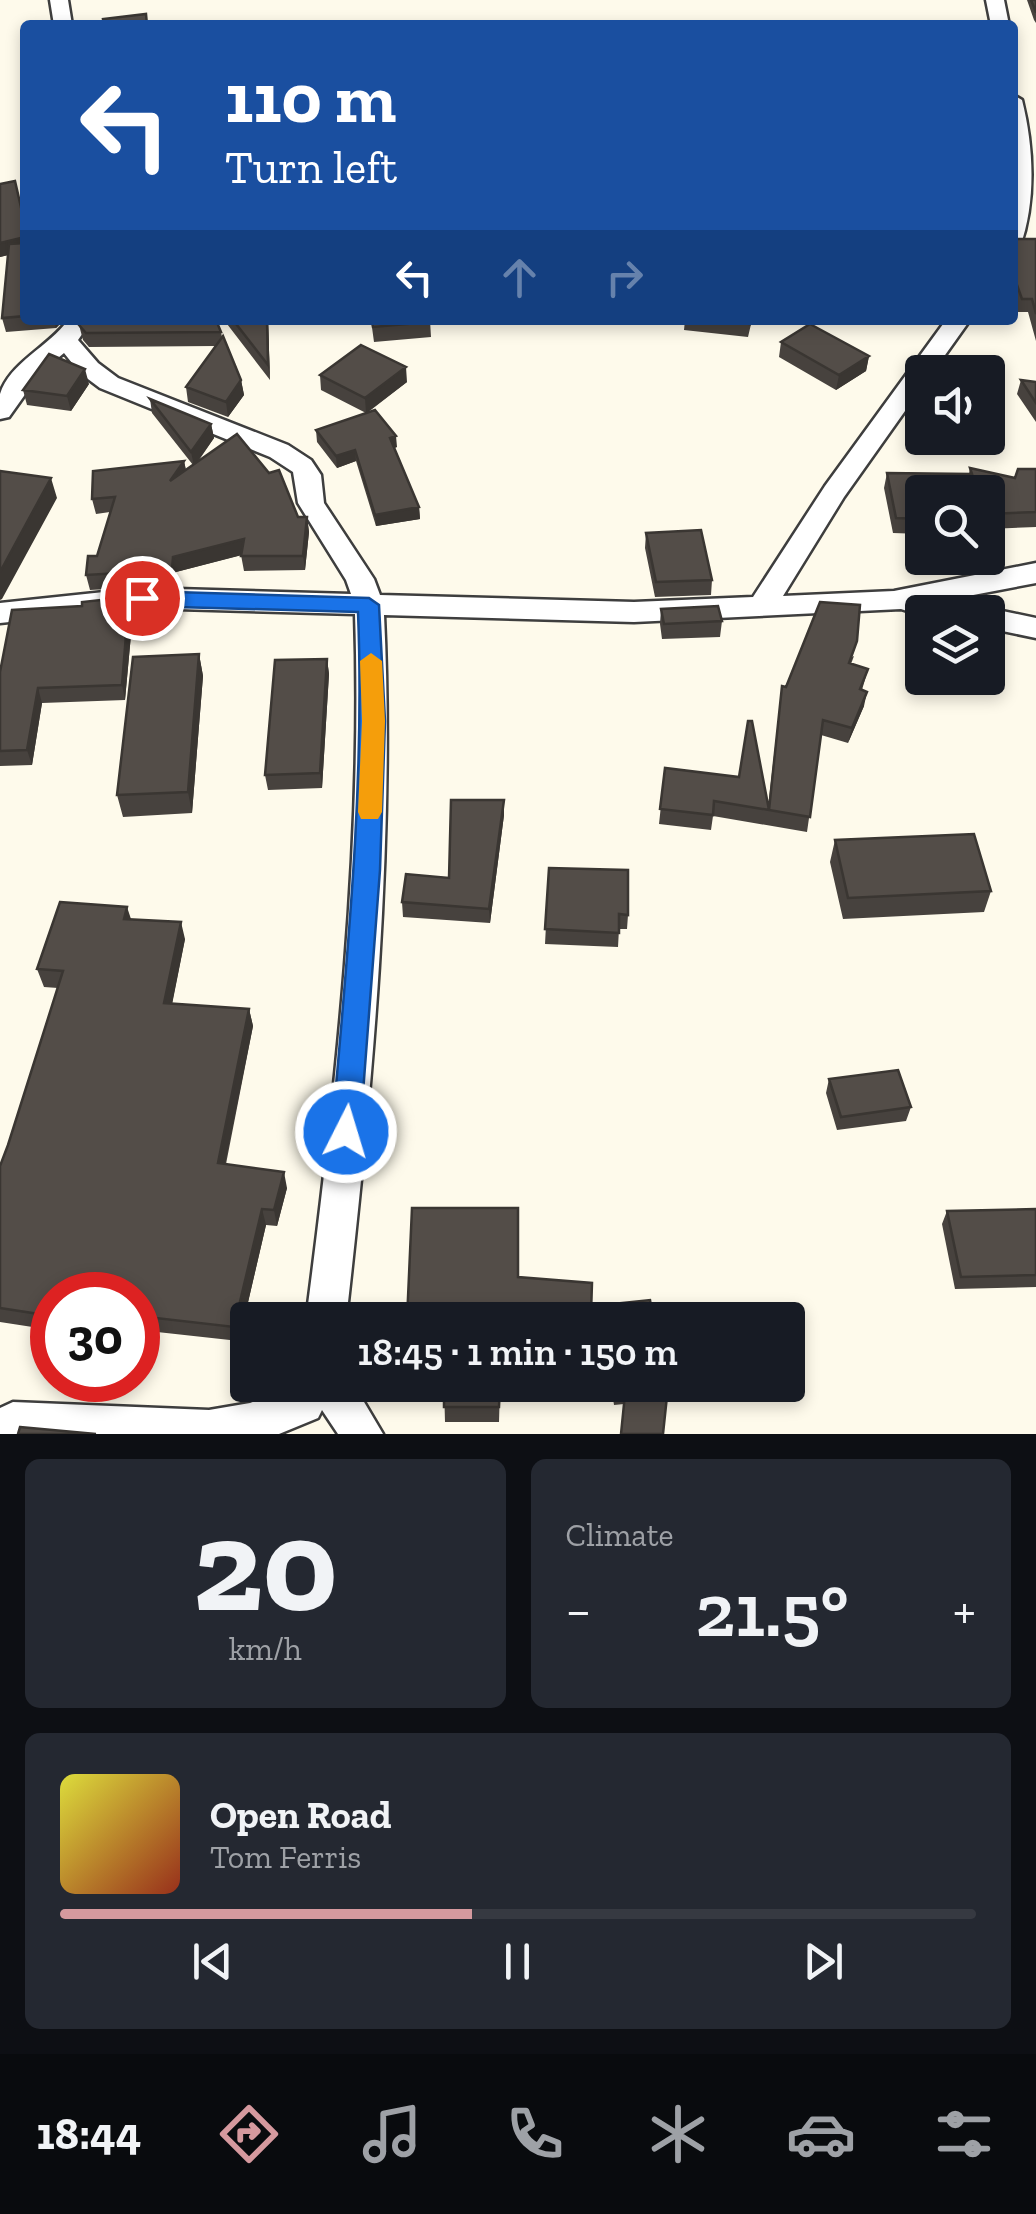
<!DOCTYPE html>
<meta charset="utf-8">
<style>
:root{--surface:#171b24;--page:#242831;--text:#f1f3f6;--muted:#9ea1a6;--line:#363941;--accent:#d5999e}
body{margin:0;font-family:"Zilla Slab",serif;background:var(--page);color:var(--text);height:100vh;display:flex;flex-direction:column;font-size:38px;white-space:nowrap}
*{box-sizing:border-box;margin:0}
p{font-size:32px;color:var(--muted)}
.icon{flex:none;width:55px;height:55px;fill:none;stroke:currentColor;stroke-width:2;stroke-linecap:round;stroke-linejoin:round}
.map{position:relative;height:1434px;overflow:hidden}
.drawer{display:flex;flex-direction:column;gap:25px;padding:25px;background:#0d0f14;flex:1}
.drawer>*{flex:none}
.guide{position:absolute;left:20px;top:20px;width:998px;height:305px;border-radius:10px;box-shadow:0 5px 15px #0003;background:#1a4fa0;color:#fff;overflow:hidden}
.buttons{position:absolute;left:905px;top:355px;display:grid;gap:20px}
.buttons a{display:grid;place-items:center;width:100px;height:100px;border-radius:10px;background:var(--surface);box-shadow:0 5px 15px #0003;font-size:50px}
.speed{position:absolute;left:30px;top:1272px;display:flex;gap:20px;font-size:50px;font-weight:700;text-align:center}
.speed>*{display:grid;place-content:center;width:130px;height:130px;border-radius:50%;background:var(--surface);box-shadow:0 5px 15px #0003;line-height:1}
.speed .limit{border:15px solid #d22;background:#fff;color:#111}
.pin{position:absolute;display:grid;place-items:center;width:85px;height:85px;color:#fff;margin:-42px;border:5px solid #fff;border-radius:50%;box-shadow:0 2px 10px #0007}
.me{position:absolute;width:110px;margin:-55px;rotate:5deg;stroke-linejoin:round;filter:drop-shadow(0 0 8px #0008)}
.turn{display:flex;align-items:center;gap:35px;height:210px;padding:0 40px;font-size:45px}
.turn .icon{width:130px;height:130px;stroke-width:2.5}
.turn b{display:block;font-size:70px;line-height:85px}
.lanes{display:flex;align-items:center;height:95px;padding:0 40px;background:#0003;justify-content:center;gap:50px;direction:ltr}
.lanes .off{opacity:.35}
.big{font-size:75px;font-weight:600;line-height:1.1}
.drawer .card{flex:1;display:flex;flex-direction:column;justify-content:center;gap:15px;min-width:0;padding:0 35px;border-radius:15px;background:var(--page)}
.drawer .dial{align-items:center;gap:0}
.dial b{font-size:130px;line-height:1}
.song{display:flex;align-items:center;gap:30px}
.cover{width:120px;height:120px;border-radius:15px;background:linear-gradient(135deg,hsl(60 70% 55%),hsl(10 70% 35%))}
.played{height:10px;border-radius:5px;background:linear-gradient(90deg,var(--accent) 45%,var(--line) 45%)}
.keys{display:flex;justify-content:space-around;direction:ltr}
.heat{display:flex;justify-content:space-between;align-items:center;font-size:55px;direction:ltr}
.drawer .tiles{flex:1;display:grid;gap:25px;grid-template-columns:1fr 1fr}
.card:last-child{grid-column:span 2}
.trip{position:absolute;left:230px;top:1302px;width:575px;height:100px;border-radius:10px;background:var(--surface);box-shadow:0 5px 15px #0003;font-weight:600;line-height:100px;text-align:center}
.tab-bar{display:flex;height:160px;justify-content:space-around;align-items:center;background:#090b0e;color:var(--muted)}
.tab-bar .icon{width:70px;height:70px}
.tab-bar .current{color:var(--accent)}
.tab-bar b{font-size:45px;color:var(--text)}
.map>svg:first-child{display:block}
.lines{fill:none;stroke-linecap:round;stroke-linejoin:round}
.street-casing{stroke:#3e3e3e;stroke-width:5}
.street{fill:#fff;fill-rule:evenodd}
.wall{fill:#47423e}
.shaded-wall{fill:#3a3632}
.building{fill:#534d48;stroke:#3a3632;stroke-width:2.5}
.route{fill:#1a73e8;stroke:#114b97;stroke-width:2.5}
.slow{fill:#f59e0b}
</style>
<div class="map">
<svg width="1036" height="1434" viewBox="0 0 1036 1434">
<rect width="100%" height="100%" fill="#fefaeb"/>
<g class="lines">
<g class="street-casing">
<path id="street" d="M50,0h18l4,25h-18z
M986,0h18l5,25h-18z
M1012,94l10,6c12,48 14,102 -2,147l-8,2z
M68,320h24l-14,20 20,23 20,15 170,67 23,15 10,15 3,28 50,76 6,16 254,7 119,-5 72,-111 121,-166h24l-37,52h-11v15l-78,110 -61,99 111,-5 142,-28v20l-89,17 21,5 4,7h-50v4l-21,-7 -267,13 -250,-7c11,230 -12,476 -38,705h-40c30,-229 57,-475 49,-706l-213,-6 -142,15v-20l142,-15 209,6 -5,-14 -48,-77 -5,-31 -23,-15 -170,-69 -20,-15 -16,-20 -23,19 -32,45 -9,2c0,-7 0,-19 0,-25 10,-32 50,-48 68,-74z
M988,608l48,10v20l-48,-10v-16h-11z
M300,1385h54l29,49h-45l-16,-24 -4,8 -39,16h-279v-26l13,-6 196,8 41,-7z"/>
</g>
<use href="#street" class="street"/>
</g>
<path class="wall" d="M1027,0h9v23l-2,-3z
M0,184l25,39v97h39l-8,8 -50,4 -4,-14 6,-63 -8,2z
M1036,239v102l-8,-29h-10l-6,-17v-52z
M224,320h44l2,60z
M371,320h59l1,17 -57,5z
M685,320h67l-4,17 -64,-7z
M79,325l142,7 1,5 19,43 3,15 -16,22 -40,-15 -2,-15 30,-41 -127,1 -6,-7z
M781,342l88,14 -3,15 -30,19 -57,-33z
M320,375l87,7 -40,31 30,34 -3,1 25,59 1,12 -44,7 -20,-65 -19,7 -20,-26 -1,-12 50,-17 -45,-23z
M1021,380l15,2v40l-19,-28z
M89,384l-18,27 -44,-6 -4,-15z
M150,399l61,25 3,14 -17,25 101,54h9l2,15 -4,38 -61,1 -3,-16 -65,17 -1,13 -85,5 -4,-15 11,-19 13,-44 -14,2 -4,-15 92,-38 2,9 7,-5 -41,-52z
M970,468l45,10 21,-9v58l-48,2v-37h-66v42l-29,-1 -9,-45 3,-15 82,1z
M646,533l66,47 -1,15 -56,2 -10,-49z
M129,597l4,16 -8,87 -83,3 -10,62 -32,1v-94l82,-66z
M661,609l61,12 -2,16 -58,2 -2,-15z
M199,654l4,22 -11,137 -69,4 -6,-22z
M854,656l-3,8 17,5 -6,21 2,16 -16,37 -27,-8 -14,97 -94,-16 -2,14 -52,-6 6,-56 103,39 14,-121 4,1z
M327,659l2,15 -7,114 -54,2 -3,-15z
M504,800v15l-14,108 -87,-6 -1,-15 47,-24z
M835,840l156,51 -7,21 -141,7 -13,-57z
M549,868l79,47 -1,14h-8l-1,18 -73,-3z
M131,920l54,19 -13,64 77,6 4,17 -27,138 61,24 -10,38 -11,-1 -27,116 -100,-11 -1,5v-40h-86v35l-52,-8v-156l8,-21 50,-157 -14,-1 -7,-18z
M829,1079l82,28 -5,14 -69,9 -11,-37z
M1036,1209v78l-81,2 -13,-65 5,-13z
M518,1277l74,6 -2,37h-183z
M444,1385h74v2h-18l-1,35h-54z
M611,1385h54l-41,19 -10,1z"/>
<path class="shaded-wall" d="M25,237v14l-25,6v-14z
M54,320h10l-8,8z
M267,320h1l2,60 -2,-15z
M869,356l-3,15 -30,19 3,-15z
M406,367l1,15 -41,31 -1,-15z
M85,369l4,15 -18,27 -4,-15z
M241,380l3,15 -16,22 -2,-15z
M211,424l3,14 -20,28 -3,-14z
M396,436l1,11 -6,2 -1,-11z
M355,450l1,11 -19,7 -1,-12z
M184,461l3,15 -17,5z
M51,478l6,20 -55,101 -2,1v-28z
M419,507l1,12 -44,7 -1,-11z
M307,517l2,15 -4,38 -2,-14z
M244,539l2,15 -70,18 -1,13 -3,-15 1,-13z
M129,597l4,16 -8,87 -3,-15z
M199,654l4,22 -11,137 -4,-21z
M327,659l2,15 -7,114 -2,-15z
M38,688l4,15 -10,62 -5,-15z
M867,692l-3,14 -16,37 4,-15z
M504,800v15l-14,108 -1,-14z
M127,907l6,18 -9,-6z
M181,922l4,17 -16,81 -5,-17z
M249,1009l4,17 -31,153 -4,-16z
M284,1172l3,16 -10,38 -3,-16z
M262,1209l4,16 -27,116 -5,-14z"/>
<path class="building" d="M1031,0h5v13v-1z
M146,14l1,11h-43l-1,-6z
M15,181l10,44v12l-25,6v-59z
M1015,239h21v75l-4,-15h-10l-10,-28v-28z
M25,243v73l-23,2 7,-74z
M83,320h133l5,12 -135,1 -7,-8z
M233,320h34l1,45z
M372,320h58l1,2 -58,5z
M721,320h30l-1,4z
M810,324l59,32 -30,19 -58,-33z
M223,336l18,44 -15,22 -40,-15z
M361,345l45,22 -41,31 -45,-23z
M49,354l36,15 -18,27 -44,-6z
M1021,380l15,2v21z
M150,399l61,25 -20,28z
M375,410l21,26 -6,2 29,69 -44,8 -20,-65 -19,6 -20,-26z
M237,434l32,39 10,-3 19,47h9l-4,39h-62l3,-17 -71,18 -1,13 -86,5 2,-19h9l18,-59 -23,2 1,-28 91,-10 -14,20z
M970,468l45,10 3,-9h18v43l-48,2v-22h-66v27l-26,-1 -9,-45 85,1z
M0,471l51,7 -51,94z
M701,530l11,50 -56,2 -10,-49z
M129,597l-7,88 -84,3 -11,62 -27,1v-79l12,-62 70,-4v-4z
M820,602l40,3 -3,36 -8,22 19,6 -8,20 7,3 -15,36 -29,-8 -13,97 -41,-7 13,-124 4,1z
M718,606l4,15 -58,3 -3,-15z
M199,654l-11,138 -71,3 16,-138z
M327,659l-7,114 -55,2 10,-115z
M748,721h4l17,89 -55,-9 -1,14 -53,-6 5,-41 74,9z
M451,800h53l-15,109 -87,-7 4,-28 43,4z
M974,834l17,57 -143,7 -13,-58z
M549,868l79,2v45l-9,-1v19l-74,-4z
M60,902l67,5 -3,12 57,3 -17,81 85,6 -31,154 66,9 -10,38 -12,-1 -28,118 -96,-11v-21h-86v21l-52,-8v-142l8,-21 55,-174 -26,-2z
M898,1070l13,37 -70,10 -12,-38z
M412,1208h106v69l74,6 -1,31 -73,-6v12h-111z
M1036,1209v66l-75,2 -14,-66z
M650,1300l3,20h-49l-2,-15z
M444,1385h56l-1,22h-55z
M614,1385h51l2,11 -4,38h-42l4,-40 -10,2z
M20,1427l76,7h-78z"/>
<path class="route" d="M142,591l227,7 10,7 6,116 -5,149 -20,262 -4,8 -10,4 -10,-4 -4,-8c15,-174 33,-346 26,-520l-216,-6 -11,-8z"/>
<path class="slow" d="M371,653l11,8 3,60 -3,91 -4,7h-17l-3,-7 4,-91 -2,-60z"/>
</svg>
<div class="buttons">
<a><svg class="icon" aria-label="sound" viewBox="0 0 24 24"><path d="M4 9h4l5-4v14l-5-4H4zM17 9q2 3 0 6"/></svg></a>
<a><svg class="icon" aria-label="search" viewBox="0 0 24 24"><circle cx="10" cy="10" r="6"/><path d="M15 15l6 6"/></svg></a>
<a><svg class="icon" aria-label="layers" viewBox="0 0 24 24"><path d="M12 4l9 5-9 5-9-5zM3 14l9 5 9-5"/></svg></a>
</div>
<div class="speed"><div class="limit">30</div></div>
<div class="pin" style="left:142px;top:598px;background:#d93025"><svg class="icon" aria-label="arrive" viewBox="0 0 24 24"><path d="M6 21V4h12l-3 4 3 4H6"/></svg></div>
<svg class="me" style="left:346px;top:1132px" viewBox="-20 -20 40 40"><circle r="17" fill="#1a73e8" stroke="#fff" stroke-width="3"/><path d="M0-11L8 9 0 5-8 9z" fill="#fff"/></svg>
<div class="trip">18:45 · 1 min · 150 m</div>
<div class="guide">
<div class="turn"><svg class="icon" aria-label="left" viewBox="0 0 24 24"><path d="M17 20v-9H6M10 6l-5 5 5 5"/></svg><div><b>110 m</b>Turn left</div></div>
<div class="lanes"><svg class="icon" aria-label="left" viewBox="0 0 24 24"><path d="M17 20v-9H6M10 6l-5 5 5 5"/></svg><svg class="icon off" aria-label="ahead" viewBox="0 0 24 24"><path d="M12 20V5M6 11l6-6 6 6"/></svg><svg class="icon off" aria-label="right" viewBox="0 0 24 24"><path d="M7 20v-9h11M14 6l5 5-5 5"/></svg></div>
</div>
</div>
<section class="drawer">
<div class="tiles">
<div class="card dial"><b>20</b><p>km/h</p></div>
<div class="card"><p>Climate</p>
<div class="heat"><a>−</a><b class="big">21.5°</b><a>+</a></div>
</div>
<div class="card">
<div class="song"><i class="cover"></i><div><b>Open Road</b><p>Tom Ferris</p></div></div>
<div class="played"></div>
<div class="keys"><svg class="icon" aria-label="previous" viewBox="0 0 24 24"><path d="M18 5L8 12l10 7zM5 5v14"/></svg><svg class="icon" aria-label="pause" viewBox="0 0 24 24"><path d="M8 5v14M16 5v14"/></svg><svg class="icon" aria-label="next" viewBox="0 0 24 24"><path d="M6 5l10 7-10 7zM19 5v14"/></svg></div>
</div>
</div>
</section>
<nav class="tab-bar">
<b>18:44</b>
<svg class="icon current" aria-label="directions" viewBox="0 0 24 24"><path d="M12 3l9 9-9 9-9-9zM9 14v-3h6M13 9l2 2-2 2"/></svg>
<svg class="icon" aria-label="music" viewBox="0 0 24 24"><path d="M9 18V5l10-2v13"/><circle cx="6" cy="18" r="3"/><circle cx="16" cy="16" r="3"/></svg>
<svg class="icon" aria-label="phone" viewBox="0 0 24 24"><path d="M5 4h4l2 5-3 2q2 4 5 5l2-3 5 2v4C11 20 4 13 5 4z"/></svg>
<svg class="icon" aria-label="climate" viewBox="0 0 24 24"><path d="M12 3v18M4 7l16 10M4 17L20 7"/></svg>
<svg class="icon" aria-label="car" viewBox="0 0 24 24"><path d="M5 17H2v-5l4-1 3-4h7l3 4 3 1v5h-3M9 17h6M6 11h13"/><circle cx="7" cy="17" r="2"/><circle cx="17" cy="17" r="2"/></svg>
<svg class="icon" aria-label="filters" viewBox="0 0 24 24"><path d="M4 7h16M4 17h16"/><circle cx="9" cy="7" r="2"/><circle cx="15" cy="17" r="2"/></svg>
</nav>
